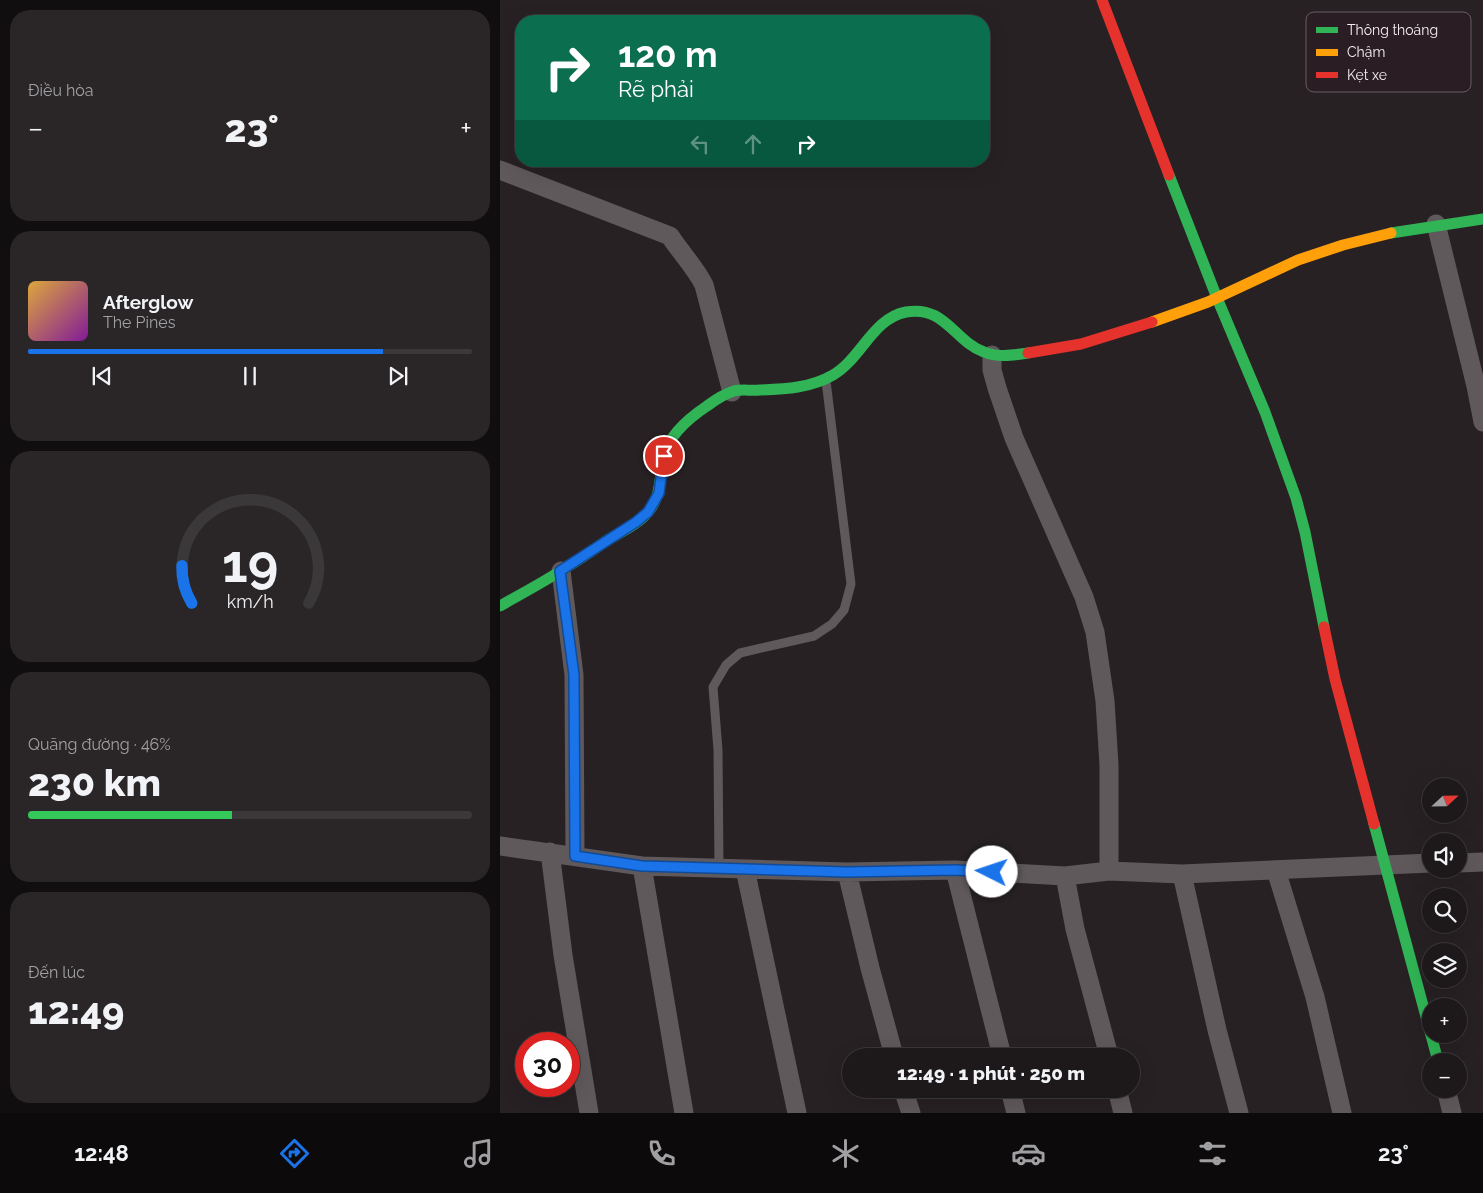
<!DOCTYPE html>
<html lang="vi">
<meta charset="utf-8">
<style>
:root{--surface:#1d191b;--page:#2a2628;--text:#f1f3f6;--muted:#a0a0a3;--line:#3b383a;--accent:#1a73e8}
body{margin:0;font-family:Raleway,sans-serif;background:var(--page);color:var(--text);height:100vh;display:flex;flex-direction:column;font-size:19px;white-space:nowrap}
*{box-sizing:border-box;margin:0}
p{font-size:16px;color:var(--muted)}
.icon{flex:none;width:28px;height:28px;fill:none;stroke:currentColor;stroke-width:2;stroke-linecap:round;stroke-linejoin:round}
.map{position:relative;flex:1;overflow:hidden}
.sheet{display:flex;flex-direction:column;gap:10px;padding:10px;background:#100e0f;width:500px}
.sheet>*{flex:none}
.hud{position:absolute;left:15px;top:15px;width:475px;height:152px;border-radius:20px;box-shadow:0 5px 20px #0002,0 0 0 1px var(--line);background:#0b6e4f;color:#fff;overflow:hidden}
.needle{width:32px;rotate:68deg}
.buttons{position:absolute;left:922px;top:778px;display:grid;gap:10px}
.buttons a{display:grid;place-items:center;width:45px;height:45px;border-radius:50%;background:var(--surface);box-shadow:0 5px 20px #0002,0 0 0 1px var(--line);font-size:25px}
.speed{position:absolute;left:15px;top:1032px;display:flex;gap:10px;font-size:25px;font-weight:700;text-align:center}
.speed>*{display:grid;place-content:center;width:65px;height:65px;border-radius:50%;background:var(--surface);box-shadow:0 5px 20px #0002,0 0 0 1px var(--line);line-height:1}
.speed .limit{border:8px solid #d22;background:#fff;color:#111}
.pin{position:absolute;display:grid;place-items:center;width:42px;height:42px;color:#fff;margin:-21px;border:2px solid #fff;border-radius:50%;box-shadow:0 1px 5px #0007}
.me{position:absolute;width:55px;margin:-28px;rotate:274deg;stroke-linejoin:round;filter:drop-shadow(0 0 4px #0008)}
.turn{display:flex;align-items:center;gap:18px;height:105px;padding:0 20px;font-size:22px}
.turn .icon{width:65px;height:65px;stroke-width:2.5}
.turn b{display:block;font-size:35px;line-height:42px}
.lanes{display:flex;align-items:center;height:48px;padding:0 20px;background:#0003;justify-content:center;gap:25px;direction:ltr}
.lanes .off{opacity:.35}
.big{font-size:38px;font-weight:800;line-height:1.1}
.sheet .widget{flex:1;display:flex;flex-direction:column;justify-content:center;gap:8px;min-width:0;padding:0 18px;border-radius:20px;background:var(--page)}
.sheet .dial{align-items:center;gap:0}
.dial svg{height:130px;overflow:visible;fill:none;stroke:var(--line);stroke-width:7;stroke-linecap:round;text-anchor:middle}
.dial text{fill:var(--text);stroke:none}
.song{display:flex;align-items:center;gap:15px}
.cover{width:60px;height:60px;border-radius:8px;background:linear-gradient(135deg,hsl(40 70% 55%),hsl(290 70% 35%))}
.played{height:5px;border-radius:2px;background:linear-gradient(90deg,var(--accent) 80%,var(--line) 80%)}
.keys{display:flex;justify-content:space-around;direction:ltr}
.heat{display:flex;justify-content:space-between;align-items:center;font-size:28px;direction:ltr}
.charge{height:8px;border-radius:4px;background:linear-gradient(90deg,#34c759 46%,var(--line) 0)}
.trip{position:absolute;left:342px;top:1048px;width:298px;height:50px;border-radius:25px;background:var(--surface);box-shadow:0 5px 20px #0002,0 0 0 1px var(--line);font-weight:800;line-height:50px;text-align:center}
.tab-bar{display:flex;height:80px;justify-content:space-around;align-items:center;background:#0c0a0b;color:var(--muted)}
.tab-bar .icon{width:35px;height:35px}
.tab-bar .current{color:var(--accent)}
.tab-bar b{font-size:22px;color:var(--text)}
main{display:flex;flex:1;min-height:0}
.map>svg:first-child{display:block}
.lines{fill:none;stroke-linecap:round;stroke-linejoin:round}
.lane{stroke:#60595c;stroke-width:9}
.street{stroke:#60595c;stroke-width:19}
.fast{stroke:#30b455;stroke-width:11}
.slow{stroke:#ff9f0a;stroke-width:11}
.jam{stroke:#e5322d;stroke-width:11}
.route-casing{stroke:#114b97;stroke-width:12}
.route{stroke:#1a73e8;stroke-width:9}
.key{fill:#2a1e24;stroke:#685c62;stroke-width:1}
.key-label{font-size:14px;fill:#f7eef1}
</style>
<main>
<section class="sheet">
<div class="widget"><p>Điều hòa</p>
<div class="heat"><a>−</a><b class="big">23°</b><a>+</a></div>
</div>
<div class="widget">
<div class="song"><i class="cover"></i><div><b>Afterglow</b><p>The Pines</p></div></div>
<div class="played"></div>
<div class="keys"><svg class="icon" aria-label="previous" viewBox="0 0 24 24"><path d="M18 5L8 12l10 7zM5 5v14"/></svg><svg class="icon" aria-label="pause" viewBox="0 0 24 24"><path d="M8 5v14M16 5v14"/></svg><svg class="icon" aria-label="next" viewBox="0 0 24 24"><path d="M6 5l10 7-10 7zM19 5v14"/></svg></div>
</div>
<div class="widget dial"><svg viewBox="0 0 100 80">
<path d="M14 69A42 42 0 1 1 86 69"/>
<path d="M14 69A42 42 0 0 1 8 46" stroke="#1a73e8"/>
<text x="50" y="56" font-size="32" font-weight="700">19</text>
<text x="50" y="72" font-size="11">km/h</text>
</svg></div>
<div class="widget"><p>Quãng đường · 46%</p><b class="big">230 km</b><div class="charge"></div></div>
<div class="widget"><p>Đến lúc</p><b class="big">12:49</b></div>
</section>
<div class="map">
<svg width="983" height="1113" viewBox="0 0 983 1113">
<rect width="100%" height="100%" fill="#272124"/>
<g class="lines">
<path class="lane" d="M219,868l-1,-118 -5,-63 13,-22 14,-12 74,-17 18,-12 12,-14 7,-26 -25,-203"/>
<path class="street" d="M0,170l170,66c11,17 25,31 34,49l28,107
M936,224l40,162 7,36
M492,355v15l5,18 17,50 70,159 11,35 10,69 4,64v106
M61,571l13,104 1,181
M0,846l142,20 205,6 108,-2 110,6 44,-5 73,3 249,-11
M50,852l13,103 26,158
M959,863l24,-1
M142,866l42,247
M245,869l52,244
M455,870l47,186
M776,870l39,127 27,116
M347,872l23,96 24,88
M682,874l35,156 22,83
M565,876l10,53 34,127
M403,1089l8,24
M510,1089l6,24
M617,1089l6,24
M946,1089l6,24"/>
<path class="fast" d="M669,175l48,123 48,114 31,86 9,34 19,95
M891,233l92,-14
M0,606c21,-12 42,-23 62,-36 15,-9 30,-19 44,-29 15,-9 33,-17 43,-30 13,-16 10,-36 15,-55 5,-21 25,-38 43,-50 8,-6 17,-12 27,-15 8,-2 17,0 26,-1 25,-1 51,-2 73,-15 28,-16 40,-57 73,-63 39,-7 48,29 78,40 14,6 30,3 44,1
M874,824l64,237"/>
<path class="slow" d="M652,322l56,-20 90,-42 45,-15 48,-12"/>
<path class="jam" d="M602,0l67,175
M528,353l53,-9 71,-22
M824,627l11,52 39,145"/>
</g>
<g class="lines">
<g class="route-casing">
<path id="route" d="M164,456l-5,37 -11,19 -12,10 -76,49 14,104 1,181 67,10 205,6 108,-2 37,2"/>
</g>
<use href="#route" class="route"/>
</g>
<rect x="806" y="12" width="165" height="80" rx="8" class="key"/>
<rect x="816" y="27" width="22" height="6" fill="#30b455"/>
<rect x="816" y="49" width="22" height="7" fill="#ff9f0a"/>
<rect x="816" y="72" width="22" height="6" fill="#e5322d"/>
<g class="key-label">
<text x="847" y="35">Thông thoáng</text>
<text x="847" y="57">Chậm</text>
<text x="847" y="80">Kẹt xe</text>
</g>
</svg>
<div class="buttons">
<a><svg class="needle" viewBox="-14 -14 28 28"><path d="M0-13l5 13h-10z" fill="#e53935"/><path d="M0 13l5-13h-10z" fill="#a0a0a3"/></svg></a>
<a><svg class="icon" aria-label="sound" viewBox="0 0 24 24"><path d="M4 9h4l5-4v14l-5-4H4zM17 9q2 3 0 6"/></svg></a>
<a><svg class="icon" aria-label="search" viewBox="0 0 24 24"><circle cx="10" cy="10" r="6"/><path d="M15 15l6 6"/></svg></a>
<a><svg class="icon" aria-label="layers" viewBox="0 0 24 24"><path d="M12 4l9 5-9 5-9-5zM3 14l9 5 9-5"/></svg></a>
<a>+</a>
<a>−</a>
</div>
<div class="speed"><div class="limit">30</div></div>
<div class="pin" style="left:164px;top:456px;background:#d93025"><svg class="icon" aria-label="arrive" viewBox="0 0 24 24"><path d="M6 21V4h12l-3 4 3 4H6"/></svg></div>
<svg class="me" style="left:492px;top:872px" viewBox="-20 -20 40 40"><circle r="19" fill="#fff"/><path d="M0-13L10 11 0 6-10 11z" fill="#1a73e8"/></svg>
<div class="trip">12:49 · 1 phút · 250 m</div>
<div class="hud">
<div class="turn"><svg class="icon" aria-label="right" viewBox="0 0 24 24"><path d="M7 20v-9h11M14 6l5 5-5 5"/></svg><div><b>120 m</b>Rẽ phải</div></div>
<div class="lanes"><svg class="icon off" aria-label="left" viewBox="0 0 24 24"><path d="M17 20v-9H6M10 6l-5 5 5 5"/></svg><svg class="icon off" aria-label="ahead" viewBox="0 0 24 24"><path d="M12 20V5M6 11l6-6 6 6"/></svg><svg class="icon" aria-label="right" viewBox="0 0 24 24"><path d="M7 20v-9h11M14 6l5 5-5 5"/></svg></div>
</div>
</div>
</main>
<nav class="tab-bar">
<b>12:48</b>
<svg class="icon current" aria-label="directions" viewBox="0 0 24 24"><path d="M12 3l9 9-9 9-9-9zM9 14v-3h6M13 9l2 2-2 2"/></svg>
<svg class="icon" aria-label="music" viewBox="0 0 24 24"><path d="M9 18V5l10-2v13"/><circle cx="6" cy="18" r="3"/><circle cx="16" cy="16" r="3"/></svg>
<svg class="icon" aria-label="phone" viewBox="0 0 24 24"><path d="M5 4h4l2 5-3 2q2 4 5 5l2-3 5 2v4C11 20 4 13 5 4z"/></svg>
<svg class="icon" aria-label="climate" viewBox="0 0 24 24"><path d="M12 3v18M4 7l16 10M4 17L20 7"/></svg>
<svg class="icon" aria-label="car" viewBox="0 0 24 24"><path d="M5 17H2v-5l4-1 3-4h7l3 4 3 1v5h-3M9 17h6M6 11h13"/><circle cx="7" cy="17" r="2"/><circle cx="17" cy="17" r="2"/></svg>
<svg class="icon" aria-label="filters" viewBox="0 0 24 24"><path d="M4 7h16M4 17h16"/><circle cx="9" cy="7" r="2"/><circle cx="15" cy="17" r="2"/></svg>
<b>23°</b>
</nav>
